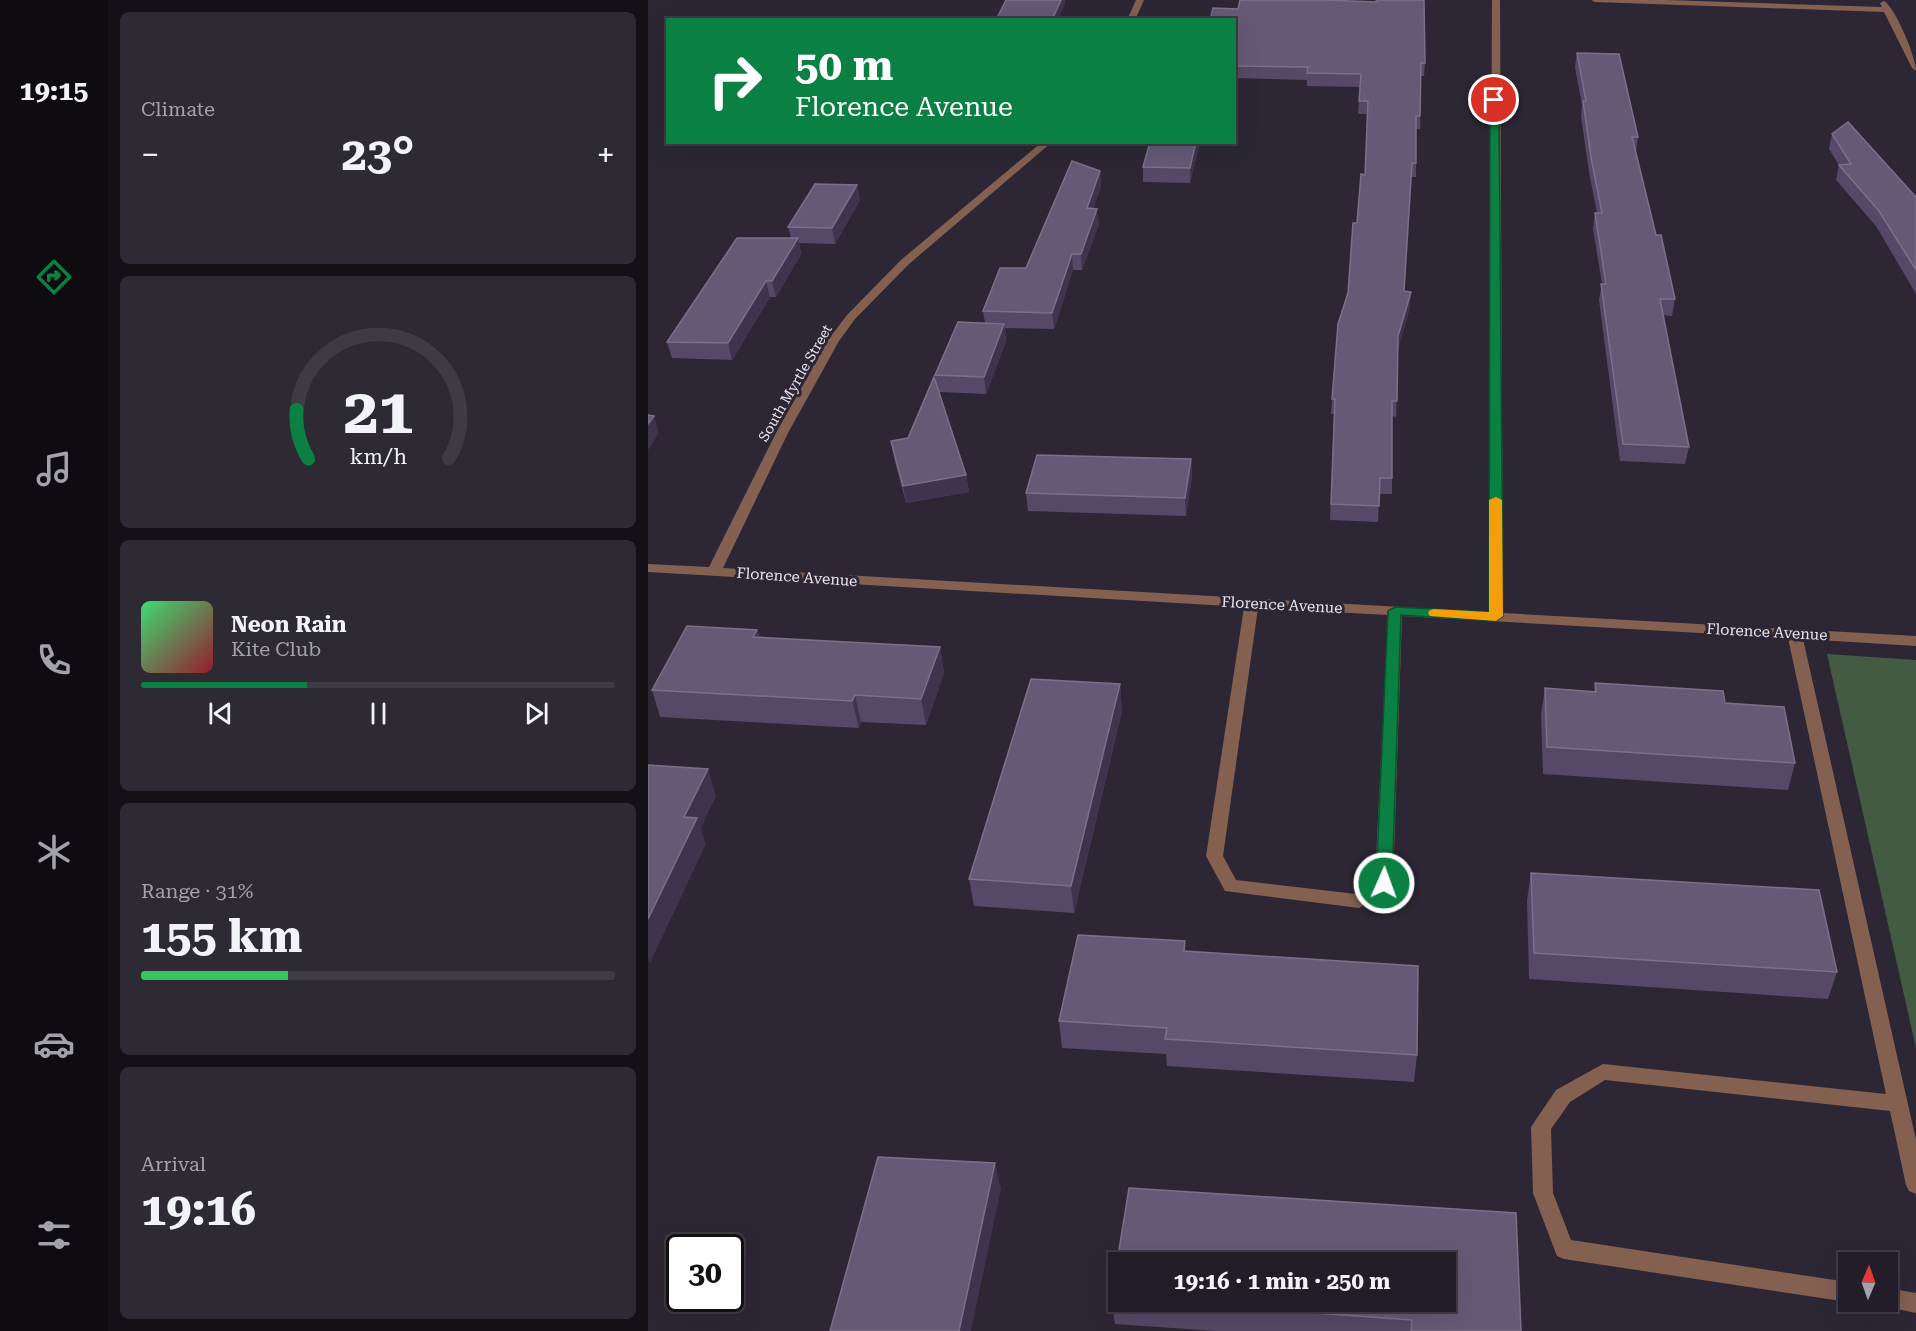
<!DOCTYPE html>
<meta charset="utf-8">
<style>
:root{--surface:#221d28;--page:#2e2a34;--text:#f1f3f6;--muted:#a2a2a8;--line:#3f3b45;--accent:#0b8043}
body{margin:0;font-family:"Roboto Serif",serif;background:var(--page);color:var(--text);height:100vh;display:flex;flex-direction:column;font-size:22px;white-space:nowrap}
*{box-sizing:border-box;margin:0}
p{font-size:20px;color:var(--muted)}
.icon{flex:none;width:33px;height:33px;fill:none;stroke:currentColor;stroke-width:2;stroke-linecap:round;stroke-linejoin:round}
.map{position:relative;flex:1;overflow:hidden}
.sheet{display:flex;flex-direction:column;gap:12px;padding:12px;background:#131016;width:540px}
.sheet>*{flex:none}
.top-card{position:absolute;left:18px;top:18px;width:570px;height:126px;border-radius:0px;box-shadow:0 6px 24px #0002,0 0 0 2px var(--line);background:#0b8043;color:#fff;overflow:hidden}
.needle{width:39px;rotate:2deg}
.tools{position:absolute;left:1190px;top:1252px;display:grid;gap:12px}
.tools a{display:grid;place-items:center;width:60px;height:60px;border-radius:0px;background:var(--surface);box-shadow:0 6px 24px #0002,0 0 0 2px var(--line);font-size:30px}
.speed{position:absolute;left:18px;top:1234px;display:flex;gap:12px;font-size:30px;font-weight:700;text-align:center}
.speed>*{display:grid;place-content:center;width:78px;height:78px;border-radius:50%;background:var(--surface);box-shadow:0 6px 24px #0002,0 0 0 2px var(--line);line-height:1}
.speed .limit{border:3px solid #111;border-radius:9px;background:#fff;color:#111}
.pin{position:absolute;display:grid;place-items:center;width:51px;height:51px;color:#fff;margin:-26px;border:3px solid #fff;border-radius:50%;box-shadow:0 2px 6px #0007}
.me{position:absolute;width:66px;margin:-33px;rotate:2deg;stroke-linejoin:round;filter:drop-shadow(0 0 4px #0008)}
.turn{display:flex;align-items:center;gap:21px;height:126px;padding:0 30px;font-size:27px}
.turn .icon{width:78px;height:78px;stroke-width:2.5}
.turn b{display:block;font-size:42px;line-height:51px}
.big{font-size:45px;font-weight:700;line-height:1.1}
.sheet .widget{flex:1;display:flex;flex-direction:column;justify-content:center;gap:9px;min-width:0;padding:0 21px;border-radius:9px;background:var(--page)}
.sheet .dial{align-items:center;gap:0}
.dial svg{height:156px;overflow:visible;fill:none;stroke:var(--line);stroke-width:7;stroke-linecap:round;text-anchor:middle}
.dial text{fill:var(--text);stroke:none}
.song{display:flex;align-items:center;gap:18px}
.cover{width:72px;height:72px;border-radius:9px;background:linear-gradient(135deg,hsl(140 70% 55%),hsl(350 70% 35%))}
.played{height:6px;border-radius:3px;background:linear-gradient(90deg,var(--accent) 35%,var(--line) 35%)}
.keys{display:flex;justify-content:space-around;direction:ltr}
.heat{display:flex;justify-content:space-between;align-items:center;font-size:33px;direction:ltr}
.charge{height:9px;border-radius:4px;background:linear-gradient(90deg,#34c759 31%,var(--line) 0)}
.trip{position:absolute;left:460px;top:1252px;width:348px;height:60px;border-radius:0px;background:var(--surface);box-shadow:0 6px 24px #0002,0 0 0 2px var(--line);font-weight:700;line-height:60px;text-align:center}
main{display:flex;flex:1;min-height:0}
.dock{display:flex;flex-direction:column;width:108px;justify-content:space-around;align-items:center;background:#0e0c10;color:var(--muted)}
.dock .icon{width:42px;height:42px}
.dock .current{color:var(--accent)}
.dock b{font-size:27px;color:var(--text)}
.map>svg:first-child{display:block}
.green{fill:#445b43}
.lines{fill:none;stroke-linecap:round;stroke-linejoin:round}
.minor{fill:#846051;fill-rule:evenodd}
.wall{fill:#554967;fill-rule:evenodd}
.shaded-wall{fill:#3e344d}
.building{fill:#655a76;stroke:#7a7089;stroke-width:1.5}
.route{fill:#0b8043;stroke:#07532c;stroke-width:1.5}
.slow{fill:#f59e0b}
.labels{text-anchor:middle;stroke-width:6;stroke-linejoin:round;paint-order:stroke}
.far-street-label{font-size:14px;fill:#e9e6ef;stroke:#2d2735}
.street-label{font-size:15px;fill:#e9e6ef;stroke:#2d2735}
</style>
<main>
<nav class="dock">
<b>19:15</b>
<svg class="icon current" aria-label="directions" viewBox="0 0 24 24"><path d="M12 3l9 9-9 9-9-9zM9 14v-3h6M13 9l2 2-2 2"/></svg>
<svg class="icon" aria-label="music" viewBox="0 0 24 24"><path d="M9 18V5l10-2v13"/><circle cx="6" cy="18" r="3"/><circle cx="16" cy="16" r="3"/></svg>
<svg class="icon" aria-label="phone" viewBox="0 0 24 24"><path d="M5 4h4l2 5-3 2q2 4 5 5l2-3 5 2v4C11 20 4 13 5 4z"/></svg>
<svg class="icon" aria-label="climate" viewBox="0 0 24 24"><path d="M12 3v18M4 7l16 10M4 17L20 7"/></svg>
<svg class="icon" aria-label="car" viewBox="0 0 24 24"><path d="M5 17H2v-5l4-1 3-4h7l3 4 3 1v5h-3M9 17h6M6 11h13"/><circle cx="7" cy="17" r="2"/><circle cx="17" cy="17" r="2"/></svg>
<svg class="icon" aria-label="filters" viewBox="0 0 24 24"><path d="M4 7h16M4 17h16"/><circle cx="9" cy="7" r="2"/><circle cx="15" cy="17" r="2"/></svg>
</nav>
<section class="sheet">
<div class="widget"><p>Climate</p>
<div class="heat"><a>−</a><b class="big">23°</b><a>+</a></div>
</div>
<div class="widget dial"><svg viewBox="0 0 100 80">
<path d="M14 69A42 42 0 1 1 86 69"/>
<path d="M14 69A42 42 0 0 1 8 44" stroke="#0b8043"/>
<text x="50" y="56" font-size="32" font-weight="700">21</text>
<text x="50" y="72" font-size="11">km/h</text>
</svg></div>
<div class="widget">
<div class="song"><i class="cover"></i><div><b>Neon Rain</b><p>Kite Club</p></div></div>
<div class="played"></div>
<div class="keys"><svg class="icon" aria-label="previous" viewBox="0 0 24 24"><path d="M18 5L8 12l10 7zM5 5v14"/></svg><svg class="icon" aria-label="pause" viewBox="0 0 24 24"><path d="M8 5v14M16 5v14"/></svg><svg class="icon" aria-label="next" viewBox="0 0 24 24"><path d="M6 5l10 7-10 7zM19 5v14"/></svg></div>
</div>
<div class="widget"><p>Range · 31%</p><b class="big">155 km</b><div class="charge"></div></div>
<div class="widget"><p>Arrival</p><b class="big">19:16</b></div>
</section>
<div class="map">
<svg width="1268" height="1331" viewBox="0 0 1268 1331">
<rect width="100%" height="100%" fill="#2d2735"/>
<path class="green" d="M1179,654l89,6v388z"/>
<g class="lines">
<path class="minor" d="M488,0h8l-9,20h-8z
M844,0h8l3,613 413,23v10l-113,-7 113,501v54l-7,-3 -3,-6 -16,-74 -285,-31 -35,22 -19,27 2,64 18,47 277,42v20l-284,-43 -7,-3 -24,-63 -2,-66 25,-37 47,-26 283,30 -98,-456 -386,-22 -9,267 -3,5 -31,20 -134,-17 -19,-35 38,-249 -596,-35v-8l61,3 67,-134 52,-93 19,-25 54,-55 141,-118h10l-143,122 -54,55 -16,22 -51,92 -65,135 766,44zM610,608l130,7 -13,265 -19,14 -120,-14 -13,-24z
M943,0h75l216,7 -2,-4 4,-2c11,6 32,56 32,70l-4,-3 -28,-56 -289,-10z
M1239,1288l29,5v20l-37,-8 -1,-3h9z"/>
</g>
<path class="wall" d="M727,0h49l1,63 -1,13h-3l-1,53h-4v48h-5l-7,114 6,16 -12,42 -2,68 -4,-1v78h-13l-1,28 -48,-2 4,-106h-3l1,-15 33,-224 3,-61h-10l2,-27 -53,-1v-6l-73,-2v-58l4,-11 137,-7z
M929,53l61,84 -2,14 20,84 19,64 -3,17 -9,-1 26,132 -4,17 -65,-3 -21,-161 3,-16 -9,-55 2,-16h2l-8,-41 -8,-56 1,-11 -7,-38z
M1184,134l84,63v97l-40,-68 -40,-46 3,-15 -10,-16z
M502,142h50l-10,41 -47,-1v-15z
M452,171l1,15 -8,23 6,15 -17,46h-9l-19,59 -49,-1 1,13 -20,53 -47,-2 27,83 3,17 -63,11 -12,-45 -3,-17 17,-3 28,-55 -1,-8 50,-52 -2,-12 43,-43z
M209,185l3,15 -25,44 -36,-1 2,11 -25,43h-6l-38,63 -60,-2 -5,-16 124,-104 -3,-11z
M543,459l1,18 -6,39 -158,-5 -2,-18z
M109,630l3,8 180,9 4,26 -18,52 -65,-3 -2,6 -199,-11 -8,-27z
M947,683l130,20 70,60 -7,27 -245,-16 -2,-60 4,-26 49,3z
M472,684l2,27 -48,202 -100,-7 -5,-27z
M883,873l306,99 -9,27 -299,-20 -2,-79z
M538,951l231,104 -3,27 -247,-16 -1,-12 -104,-6 -3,-27z
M481,1188l387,25 5,118h-305l-101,-7 -4,-25zM471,1263h327v39h-327z"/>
<path class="shaded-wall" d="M413,0h4v4l-7,16h-6z
M548,142h4l-10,41v-15z
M452,171l1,15 -13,38 -1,-16z
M209,185l3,15 -25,44 -3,-16z
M449,209l2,15 -17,46 -1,-16z
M150,238l3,16 -25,43 -4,-16z
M424,254l1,16 -19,59 -2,-16z
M118,281l4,16 -38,63 -4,-17z
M763,292l-1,15 -12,44v-15z
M356,324l2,17 -20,53 -2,-17z
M6,416l5,17 -11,17v-26z
M543,459l1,18 -6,39 -1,-18z
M318,475l3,17 -63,11 -3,-17z
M109,630l7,26 -11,-19z
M292,647l4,26 -18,52 -5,-26z
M472,684l2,27 -48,202 -3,-27z
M207,695l6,27 -2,6 -7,-27z
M60,769l8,27 -15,32 5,16 -56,119 -2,-5v-39l36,-102z
M347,1163l6,26 -30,142h-12z"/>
<path class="building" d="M358,0h55l-9,20h-56z
M592,0h84l53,2v-2h47l1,63h-4l-1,53h-4v47h-4l-8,128 7,1 -13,44 -1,65h-5v77h-12l-1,28 -48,-2 4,-105h-3l6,-75 10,-31 5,-70h4l4,-49 4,1 3,-74h-9l2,-27 -54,-1 1,-6 -74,-1v-46h-24l3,-12 25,1z
M929,53l42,1 19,83h-6l24,98h5l14,64h-15l29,148 -66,-3 -22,-160h5l-11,-71h7l-11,-56 -8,-56h3z
M1200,122l68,75v73l-37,-59 -40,-46 12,-1 -19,-30z
M502,142h46l-6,26 -47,-1z
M424,161l28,10 -13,37 10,1 -16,45h-9l-20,59 -69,-2 17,-43h26z
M167,184l42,1 -25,43 -44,-1z
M89,238h61l-26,43h-6l-38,62 -61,-1z
M310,322l46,2 -20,53 -49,-2z
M286,377l32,98 -63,11 -12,-45 17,-3z
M0,415l6,1 -6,8z
M389,455l154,4 -6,39 -159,-5z
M39,626l70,4 -4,7 187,10 -19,52 -66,-4 -3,6 -200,-11z
M383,679l89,5 -49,202 -102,-7z
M947,683l128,8 2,12 59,4 11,56 -248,-16 -2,-59 51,4z
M0,765l60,4 -24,48 13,1 -49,101z
M883,873l288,17 18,82 -303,-19z
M430,935l107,6 -1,10 234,15 -1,89 -252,-16 2,-11 -108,-7z
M230,1157l117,6 -36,168h-129z
M481,1188l387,25 5,118h-110l1,-11 -252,-18h286v-39h-327v36h-8z"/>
<path class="route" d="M846,98l5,2 4,516 -7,5 -95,-6 -9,268 -3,4h-11l-2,-4 12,-272 7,-4 94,5 1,-512z"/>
<path class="slow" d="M848,497l6,3 1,116 -7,5 -66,-5 -2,-3 2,-3 4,-1 55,3v-112z"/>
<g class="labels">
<g class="far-street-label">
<text transform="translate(147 383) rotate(-60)" y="5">South Myrtle Street</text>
</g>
<g class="street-label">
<text transform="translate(149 577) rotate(4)" y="5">Florence Avenue</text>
<text transform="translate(634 605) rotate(3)" y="5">Florence Avenue</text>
<text transform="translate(1119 632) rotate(3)" y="5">Florence Avenue</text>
</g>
</g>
</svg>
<div class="tools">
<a><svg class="needle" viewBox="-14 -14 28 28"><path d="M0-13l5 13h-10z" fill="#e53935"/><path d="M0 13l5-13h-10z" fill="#a2a2a8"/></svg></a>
</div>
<div class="speed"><div class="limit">30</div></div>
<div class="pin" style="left:846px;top:100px;background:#d93025"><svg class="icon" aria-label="arrive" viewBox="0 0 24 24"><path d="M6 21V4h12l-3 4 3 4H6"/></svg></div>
<svg class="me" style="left:736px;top:883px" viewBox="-20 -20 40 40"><circle r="17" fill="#0b8043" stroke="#fff" stroke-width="3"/><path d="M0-11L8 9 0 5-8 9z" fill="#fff"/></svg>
<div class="trip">19:16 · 1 min · 250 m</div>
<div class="top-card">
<div class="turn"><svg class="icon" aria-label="right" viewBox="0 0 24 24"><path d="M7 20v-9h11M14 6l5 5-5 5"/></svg><div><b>50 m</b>Florence Avenue</div></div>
</div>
</div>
</main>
